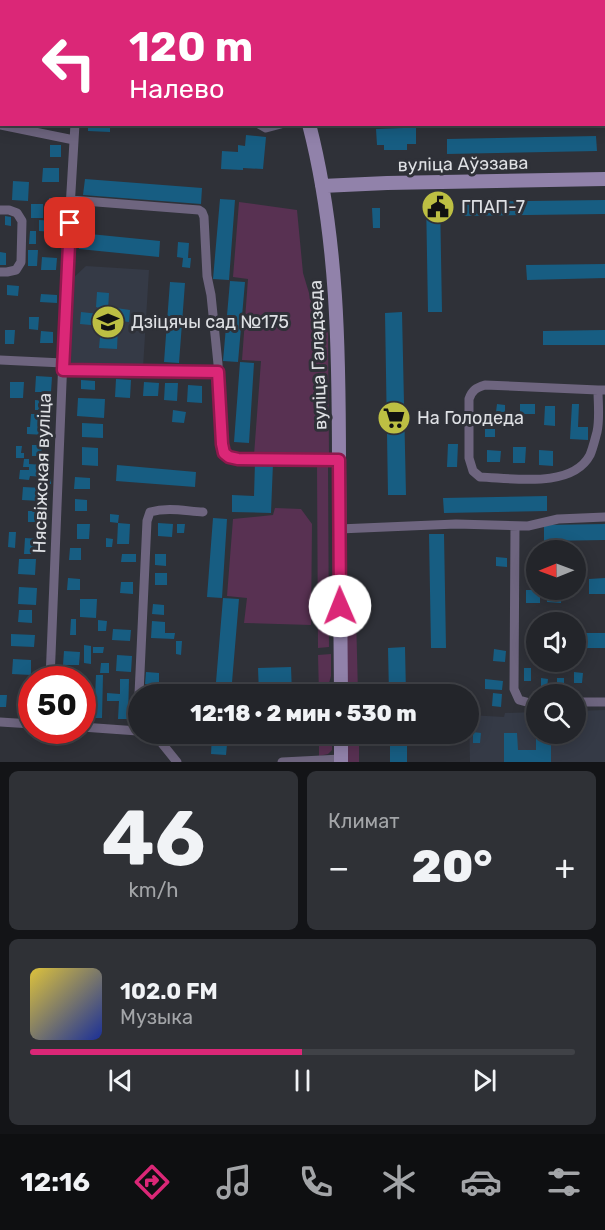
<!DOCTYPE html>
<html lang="ru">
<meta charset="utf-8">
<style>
:root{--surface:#23252a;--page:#2f3136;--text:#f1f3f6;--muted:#a3a5a8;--line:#404247;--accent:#db2777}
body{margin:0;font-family:Rubik,sans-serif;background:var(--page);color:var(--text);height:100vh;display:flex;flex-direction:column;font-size:22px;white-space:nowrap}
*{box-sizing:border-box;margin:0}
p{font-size:20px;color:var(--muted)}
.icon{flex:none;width:33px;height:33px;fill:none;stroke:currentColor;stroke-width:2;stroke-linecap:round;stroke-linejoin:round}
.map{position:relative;height:762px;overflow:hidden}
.details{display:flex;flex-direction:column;gap:9px;padding:9px;background:#131417;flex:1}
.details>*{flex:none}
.top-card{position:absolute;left:0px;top:0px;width:606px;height:126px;box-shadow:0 3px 15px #0003,0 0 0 2px var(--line);background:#db2777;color:#fff;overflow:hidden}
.needle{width:39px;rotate:269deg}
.fabs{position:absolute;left:526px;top:540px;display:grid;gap:12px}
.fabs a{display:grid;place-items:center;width:60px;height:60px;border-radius:50%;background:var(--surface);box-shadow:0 3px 15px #0003,0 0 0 2px var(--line);font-size:30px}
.speed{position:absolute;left:18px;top:666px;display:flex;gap:12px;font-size:30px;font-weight:700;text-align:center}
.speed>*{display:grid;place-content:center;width:78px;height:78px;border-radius:50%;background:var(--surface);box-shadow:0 3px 15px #0003,0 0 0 2px var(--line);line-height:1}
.speed .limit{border:9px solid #d22;background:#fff;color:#111}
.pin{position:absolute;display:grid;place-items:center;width:51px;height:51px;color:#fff;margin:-26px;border-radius:12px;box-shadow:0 3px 9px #0006}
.me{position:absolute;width:66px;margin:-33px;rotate:359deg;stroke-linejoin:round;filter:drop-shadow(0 0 4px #0008)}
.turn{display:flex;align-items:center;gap:21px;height:126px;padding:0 30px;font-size:27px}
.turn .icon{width:78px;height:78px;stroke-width:2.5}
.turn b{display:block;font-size:42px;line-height:51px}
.big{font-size:45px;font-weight:800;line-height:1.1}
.details .card{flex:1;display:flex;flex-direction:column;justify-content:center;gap:9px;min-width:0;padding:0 21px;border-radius:9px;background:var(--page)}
.details .dial{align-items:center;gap:0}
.dial b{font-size:78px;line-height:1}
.song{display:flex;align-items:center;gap:18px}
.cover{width:72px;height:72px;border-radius:9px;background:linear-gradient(135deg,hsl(50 70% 55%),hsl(230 70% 35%))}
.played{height:6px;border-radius:3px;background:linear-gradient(90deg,var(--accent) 50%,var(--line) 50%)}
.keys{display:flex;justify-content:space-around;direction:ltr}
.heat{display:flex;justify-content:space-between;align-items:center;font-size:33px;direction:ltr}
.details .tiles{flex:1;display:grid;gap:9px;grid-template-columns:1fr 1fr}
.card:last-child{grid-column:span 2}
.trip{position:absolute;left:128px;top:684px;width:351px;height:60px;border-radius:30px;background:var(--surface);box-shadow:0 3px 15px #0003,0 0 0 2px var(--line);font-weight:800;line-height:60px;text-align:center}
.tab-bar{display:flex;height:96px;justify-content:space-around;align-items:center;background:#0e0f11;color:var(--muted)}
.tab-bar .icon{width:42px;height:42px}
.tab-bar .active{color:var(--accent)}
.tab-bar b{font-size:27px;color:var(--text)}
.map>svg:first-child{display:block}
.built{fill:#353a46}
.green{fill:#583152}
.building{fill:#175d82}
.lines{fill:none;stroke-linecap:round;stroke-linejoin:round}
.street{stroke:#6e657f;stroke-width:9}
.secondary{stroke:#9182aa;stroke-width:14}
.route-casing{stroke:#8e194d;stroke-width:15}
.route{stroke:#db2777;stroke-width:10}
.labels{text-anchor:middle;stroke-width:6;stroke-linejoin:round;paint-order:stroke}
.street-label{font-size:18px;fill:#dee0e4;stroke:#2f3138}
.poi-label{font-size:18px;fill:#dee0e4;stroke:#2f3138;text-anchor:start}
</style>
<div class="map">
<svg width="605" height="762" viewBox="0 0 605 762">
<rect width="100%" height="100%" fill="#2f3138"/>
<path class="built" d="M56,0h156v2l-157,-1z
M86,266l63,4 -6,98 -74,-4 2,-84z
M605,710v52h-135l-1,-47 35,2 1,-4 32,-1v22h39v-23z"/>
<path class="green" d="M239,202l58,8 6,63 9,30 16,30 1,123 -75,-1 7,-94 -19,-1 6,-81 -15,-2z
M317,465l11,2 1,180 -11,1z
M275,508l26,1 11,15 -1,101 -67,-2 3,-25 -20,-2 6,-77 40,-4z
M345,603l6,3 5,8 2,80h-11z
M331,654v22l-5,18h-7l-1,-39z
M319,734h13v16l-4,4 -9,2z
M347,734h12v28h-12z"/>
<path class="building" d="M88,124h22v8l-22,-1z
M403,128h13v16h-9v6h-23v-5h-7l-1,-16z
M246,135l20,2 -3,32 -20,-1v2l-22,-1 1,-18 16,1v-7l7,1z
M596,136l1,15 -150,3v-15z
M50,145h11v12h-11z
M43,168h16v14h-17z
M85,179l117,9 -1,16 -118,-9z
M13,181l16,1 -1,19 -16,-1z
M49,198l11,1 -2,18 -10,-1z
M426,198h14l2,114h-14z
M220,199l15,1 -6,80 -16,-1z
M605,200v14l-143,2v-14z
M31,204h12v14h-12z
M372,208h8v20h-7z
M5,216l6,1v9l-6,-1z
M39,220l17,1v11l-17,-1z
M30,231h6v13h-7z
M80,233l80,8 -1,16 -80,-8z
M178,242l11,1 -1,15h3l-1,10 -8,-1 1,-9 -6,-1z
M28,250h10l-1,16h-9z
M0,252l6,1v12h-6z
M42,257l15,1 -1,12h-15z
M605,264v14l-78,2 -1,-15z
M230,281l15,1 -7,80 -15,-1z
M170,282l15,1 -6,80 -15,-1z
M7,285l12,1 -1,10 -11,-1z
M97,292l12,1 -1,18 7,1 1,-4 14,2 -1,12 -17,-2 -1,7h7l-1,22 -18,-1 2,-22 -21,-2 1,-12 18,2v-6l-3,-1z
M41,294l16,1v8l-17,-1z
M402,312l4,183h-18l-3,-182z
M29,317h10l-1,13 -9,-1z
M5,330h10l-1,14h-9z
M605,330v15h-62v-14z
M41,331l12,1v11h-13z
M240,362l14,1 -5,80 -15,-1z
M36,376l16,1 -1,15h-16z
M116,379l15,1 -1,18 -15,-1z
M81,380l14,1v9l-14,-1z
M10,382h14l-1,16h-13z
M144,382l15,1 -1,13h-15z
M165,383h13l-1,18 -13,-1z
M188,385l14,1v17l-15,-1z
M78,398l27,1 -1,19 -27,-2z
M35,400l10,1 -1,9h-9z
M497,404l8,1v7h-9z
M520,404h15v10h-15z
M572,404h7l-1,23h10v13l-18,-1z
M545,406h10v20l-11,-1z
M173,410l13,2 -2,11 -12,-1z
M31,414h14v21l-18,-1v-7h3z
M82,423l21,1v14l-21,-1z
M485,429h10v8h-10z
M448,444h10l-1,23h-10z
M32,445h10l-1,11h-9z
M16,446h6l-1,7h3v5h-8z
M82,447l16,1v18l-16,-1z
M513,447h13l-1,16h-12z
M487,450l14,1 -1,11h-13z
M539,450l14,1v15l-14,-1z
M24,459h5v5l15,1v12l-14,-1 -1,4 -10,-1 1,-9h9v-3h-6z
M255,462l18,1 -2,50 -39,-1v-17l22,1z
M117,465l79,7 -1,15 -79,-6z
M75,477l15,1v11h-16z
M39,479h12v5h-13z
M23,487l19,1 -1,13 -19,-1z
M547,496v15l-103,2 -1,-15z
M75,499l12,1v11h-12z
M28,511h13v11h-13z
M110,514l9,1 -1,8 -8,-1z
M213,518l14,1 -5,79 -15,-1z
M118,523l12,1 -1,20h-12z
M158,523l15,1 -1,13 -14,-1z
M77,524h13l-1,15h-12z
M177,524h8l-1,9h-7z
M605,524v16l-61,1v-16z
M9,532h7l-1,16 -7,-1z
M429,534h15l2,114h-15z
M25,538l13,1v15h-14z
M106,538l7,1 -1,8h-6z
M70,548h11v12h-12z
M122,554h14v8h-15z
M155,554h11v12l-11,-1z
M496,557l11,1v9l-11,-1z
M19,559h17l-1,16 -17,-1z
M155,573h12v12h-12z
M68,578l12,1v11h-13z
M605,578v16h-16v-15z
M121,582h12v12l-13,-1z
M19,587l18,1 -1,17 -18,-1z
M526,590h14v13h-14z
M548,590h14l-1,13 -14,-1z
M223,598l16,1 -8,95h-16z
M80,599h17l-1,19 -16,-1z
M153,604l11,1v10l-12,-1z
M19,610h13v13l-14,-1z
M71,619h5v16h-6z
M98,620l9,1 -1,10h-8z
M152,621l13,1v11h10l-1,6 -23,-1z
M113,629l18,1 -1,11 -18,-1z
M576,633h29v15h-29z
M11,634l24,1 -1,12 -23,-1z
M176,641h6l-1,14 -5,-1z
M84,645l7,1v18l-7,-1z
M93,647h11l-1,6h-10z
M405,647l1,47h-17l-1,-46z
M494,649l12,2 -1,11 -12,-1z
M64,651l16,1 -1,13h-16z
M117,655l15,1 -1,16 -15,-1z
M13,659l18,1v15l-19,-1z
M101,663h8v10h-9z
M291,667l1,27h-33l-1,-26z
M524,668h7v13h-7z
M146,672l13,1v12l-14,-1z
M574,672l9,1 -1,10h-8z
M64,673l12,1v6h-13z
M96,675h7l-1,43h-8z
M541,678l7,1 -1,9h-6z
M557,678h7v9l-7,-1z
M120,679h9l-1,40h-10l1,-18h-12v-8l13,1z
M485,679l18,2 -1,9 -17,-1z
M443,689l11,1 -1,4h-11z
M493,693l9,1 -1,13 -9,-1z
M0,695h7l-1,12h-6z
M20,699l10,1v7l-10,-1z
M473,732l8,1 -1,10h-7z
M504,733h13l1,17h18v-16h15v28h-47z
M212,734h16l-2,21 -15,-1z
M390,734h17v28h-17z"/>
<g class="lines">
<path class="street" d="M291,0l1,2
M302,2l1,-2
M259,124l7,4 15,-4
M0,125l74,15
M71,200l128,10 3,2 2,5 3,59 4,19 7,69 3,80c3,10 7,12 17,15l101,2
M0,210h9l8,3 5,8 -1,41 -5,8 -9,2h-7
M0,360l63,3
M63,370l155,1
M598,390c0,13 2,29 -1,42 -2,7 -4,16 -7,23 -18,34 -78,23 -110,22l-7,-6 -4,-13v-59c3,-9 7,-11 16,-14l113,5h7
M515,526l-1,163 5,11 11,3h7
M339,529l117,-5 72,2 30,-7 47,-2
M50,680l17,-421 8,-135
M139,694l8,-173 3,-9c18,-5 35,-1 53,0
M576,702h29
M0,722l32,2
M82,727l56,4
M137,730l1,-22
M150,734l10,7 17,21
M282,762l59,-3"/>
<path class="secondary" d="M265,0v2
M309,124c29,112 30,229 30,343 0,76 1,152 2,227
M322,186l65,-3 218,-4
M341,734v28"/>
</g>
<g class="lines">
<g class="route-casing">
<path id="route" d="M70,223l-7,147 155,2 4,72 2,9 5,4 9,2 101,1 1,146"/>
</g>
<use href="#route" class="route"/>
</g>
<defs>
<g id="civic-disc" transform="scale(1.725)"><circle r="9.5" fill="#bdbf43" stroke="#2f3138"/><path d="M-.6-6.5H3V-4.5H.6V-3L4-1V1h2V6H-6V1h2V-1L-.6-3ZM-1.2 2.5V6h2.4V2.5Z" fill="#111"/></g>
<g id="school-disc" transform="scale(1.725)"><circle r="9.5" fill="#bdbf43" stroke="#2f3138"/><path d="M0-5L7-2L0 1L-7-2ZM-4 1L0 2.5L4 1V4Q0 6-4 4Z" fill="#111"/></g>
<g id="supermarket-disc" transform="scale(1.725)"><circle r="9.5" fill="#bdbf43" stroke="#2f3138"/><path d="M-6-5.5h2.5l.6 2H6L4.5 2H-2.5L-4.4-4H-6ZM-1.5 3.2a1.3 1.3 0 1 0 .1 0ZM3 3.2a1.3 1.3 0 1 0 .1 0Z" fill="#111"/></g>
</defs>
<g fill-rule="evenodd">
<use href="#civic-disc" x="438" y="207"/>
<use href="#school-disc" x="108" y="322"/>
<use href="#supermarket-disc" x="394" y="418"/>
</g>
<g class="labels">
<g class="street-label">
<text transform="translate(463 164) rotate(-1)" y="6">вуліца Аўэзава</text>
<text transform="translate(318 355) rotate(-92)" y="6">вуліца Галадзеда</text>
<text transform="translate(42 473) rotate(-88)" y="6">Нясвіжская вуліца</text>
</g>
<g class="poi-label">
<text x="461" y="213">ГПАП-7</text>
<text x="131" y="328">Дзіцячы сад №175</text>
<text x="417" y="424">На Голодеда</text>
</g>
</g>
</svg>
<div class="fabs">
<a><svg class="needle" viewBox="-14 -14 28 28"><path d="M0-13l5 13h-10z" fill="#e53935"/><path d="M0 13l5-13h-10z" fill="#a3a5a8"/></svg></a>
<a><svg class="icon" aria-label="sound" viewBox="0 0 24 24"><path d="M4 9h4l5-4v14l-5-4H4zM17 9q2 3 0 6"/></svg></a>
<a><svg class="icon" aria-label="search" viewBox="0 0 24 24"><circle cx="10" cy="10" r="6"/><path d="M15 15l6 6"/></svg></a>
</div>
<div class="speed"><div class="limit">50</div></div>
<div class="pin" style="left:70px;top:223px;background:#d93025"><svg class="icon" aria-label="arrive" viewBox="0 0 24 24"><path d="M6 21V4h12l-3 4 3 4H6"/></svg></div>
<svg class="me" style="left:340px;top:606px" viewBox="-20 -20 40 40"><circle r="19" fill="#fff"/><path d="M0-13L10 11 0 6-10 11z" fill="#db2777"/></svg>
<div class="trip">12:18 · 2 мин · 530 m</div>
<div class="top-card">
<div class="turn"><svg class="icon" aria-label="left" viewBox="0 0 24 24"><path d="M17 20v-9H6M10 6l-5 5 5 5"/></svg><div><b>120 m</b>Налево</div></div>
</div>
</div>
<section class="details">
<div class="tiles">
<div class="card dial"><b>46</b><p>km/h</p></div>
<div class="card"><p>Климат</p>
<div class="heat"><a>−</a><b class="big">20°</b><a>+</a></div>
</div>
<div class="card">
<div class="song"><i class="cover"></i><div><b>102.0 FM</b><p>Музыка</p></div></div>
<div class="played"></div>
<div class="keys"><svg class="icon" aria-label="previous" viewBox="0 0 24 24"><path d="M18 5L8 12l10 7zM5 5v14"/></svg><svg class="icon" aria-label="pause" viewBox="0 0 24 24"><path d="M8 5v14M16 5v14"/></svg><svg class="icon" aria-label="next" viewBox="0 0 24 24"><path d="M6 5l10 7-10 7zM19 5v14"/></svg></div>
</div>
</div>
</section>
<nav class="tab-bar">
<b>12:16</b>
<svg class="icon active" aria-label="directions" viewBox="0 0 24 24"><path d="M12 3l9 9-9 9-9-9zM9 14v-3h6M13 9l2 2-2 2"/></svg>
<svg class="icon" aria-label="music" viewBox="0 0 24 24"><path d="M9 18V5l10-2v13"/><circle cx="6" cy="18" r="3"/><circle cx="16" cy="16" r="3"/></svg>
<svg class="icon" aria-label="phone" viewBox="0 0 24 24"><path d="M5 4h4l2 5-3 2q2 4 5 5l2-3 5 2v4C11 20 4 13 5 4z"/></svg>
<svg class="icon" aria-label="climate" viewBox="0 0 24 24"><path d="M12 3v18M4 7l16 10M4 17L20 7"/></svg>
<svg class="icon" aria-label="car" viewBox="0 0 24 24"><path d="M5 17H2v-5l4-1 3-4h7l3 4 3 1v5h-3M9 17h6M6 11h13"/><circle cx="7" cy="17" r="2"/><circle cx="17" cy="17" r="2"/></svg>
<svg class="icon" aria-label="filters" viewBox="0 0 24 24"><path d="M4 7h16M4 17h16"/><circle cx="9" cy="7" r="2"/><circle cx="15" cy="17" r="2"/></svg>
</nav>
